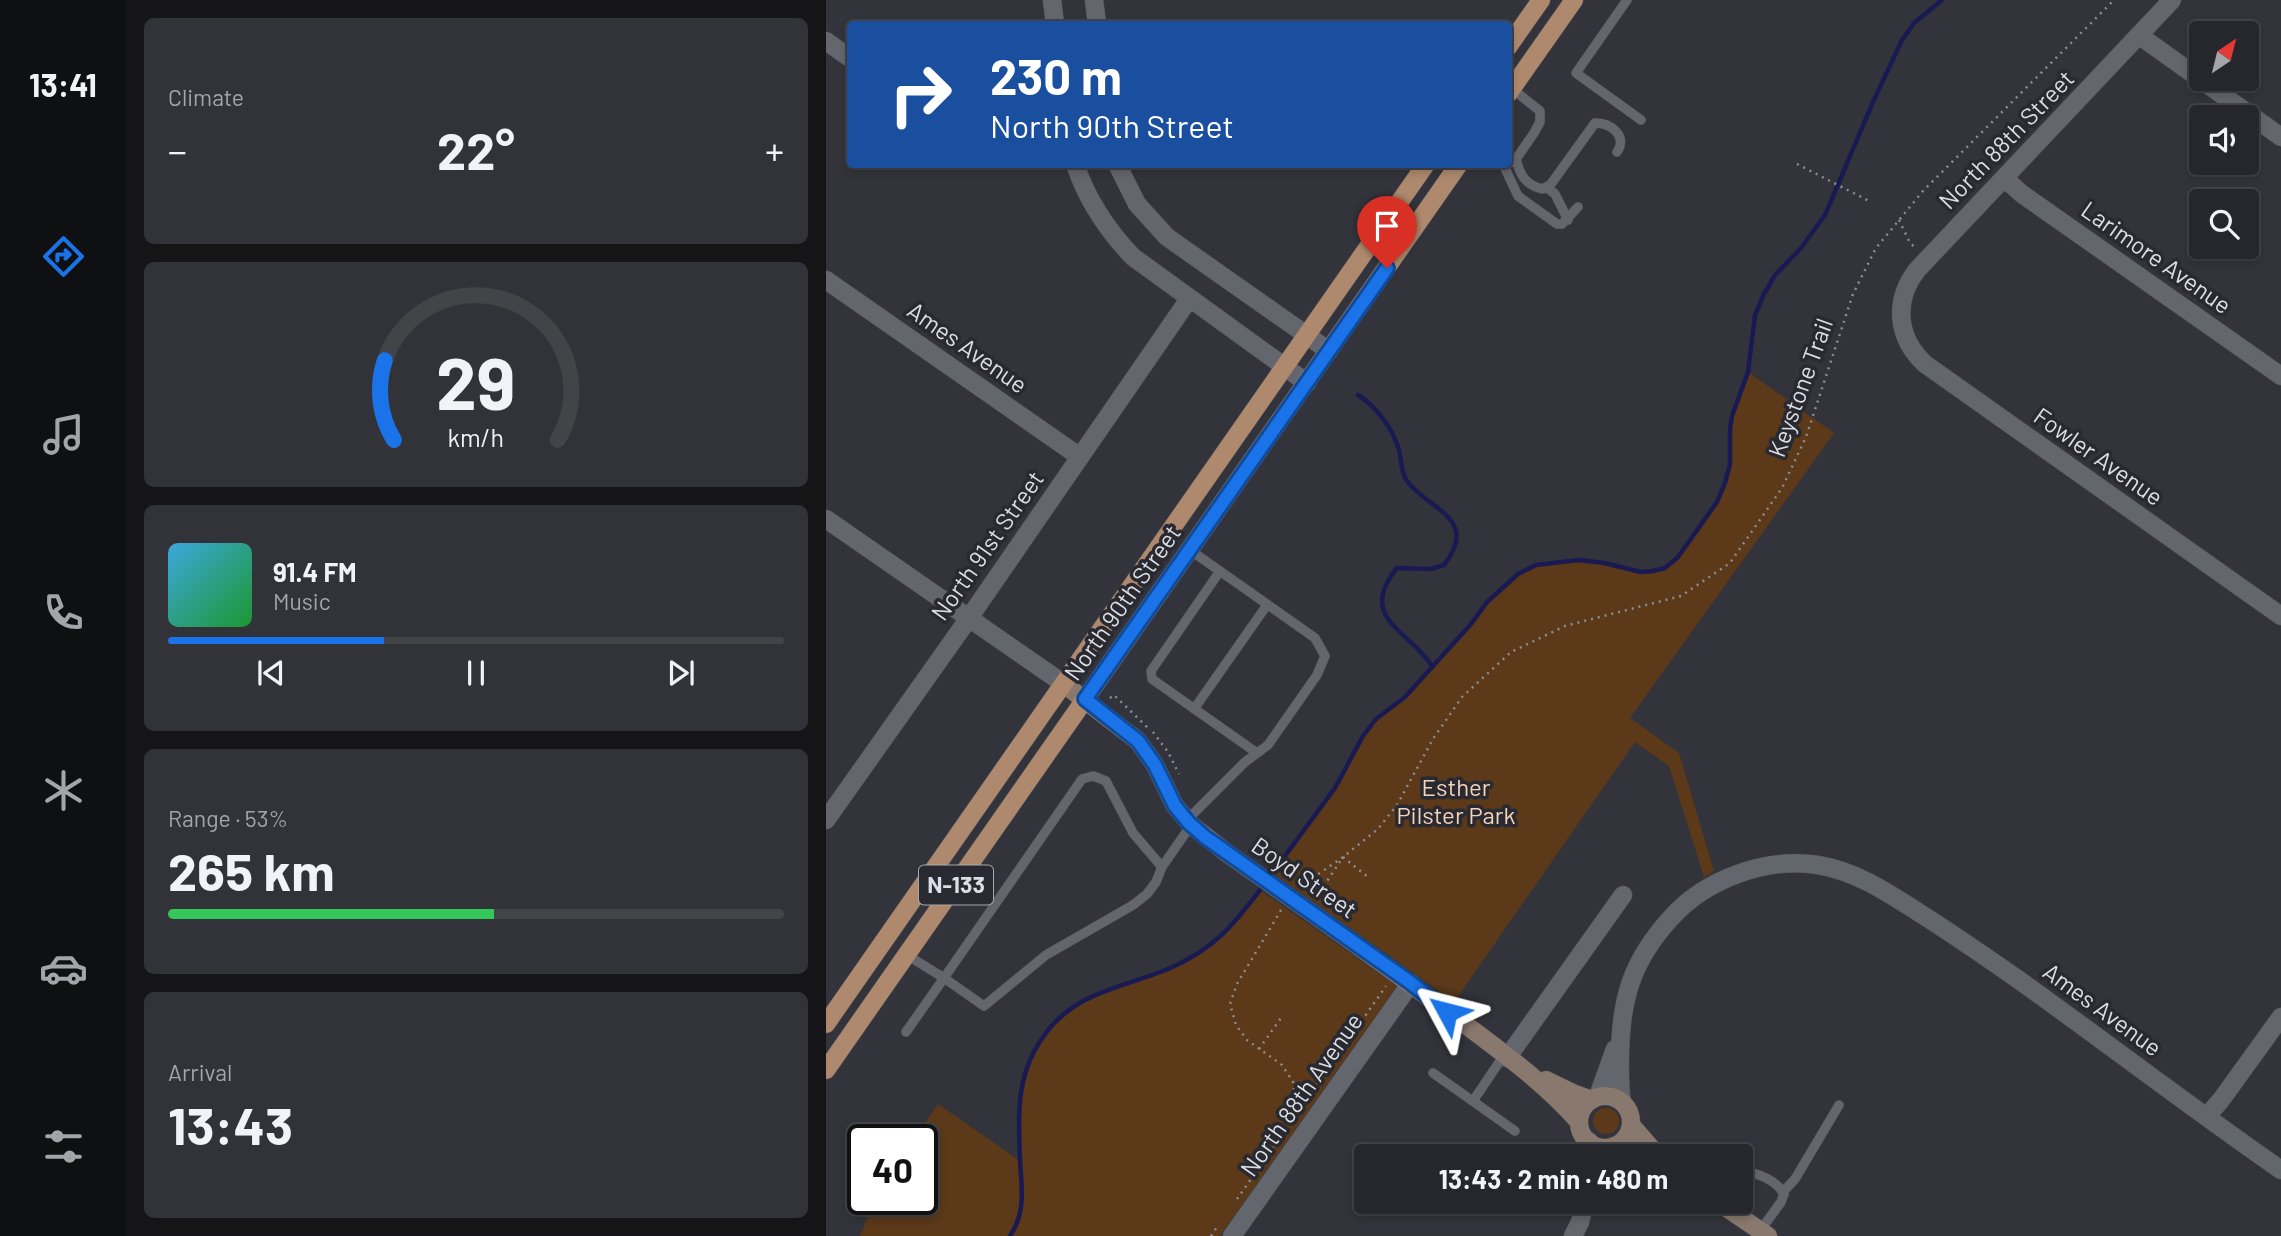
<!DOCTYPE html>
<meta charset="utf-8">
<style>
:root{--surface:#26272c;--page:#323338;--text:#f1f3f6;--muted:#a4a5a9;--line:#424448;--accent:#1a73e8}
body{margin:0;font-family:Barlow,sans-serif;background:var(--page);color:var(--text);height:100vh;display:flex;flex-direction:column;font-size:26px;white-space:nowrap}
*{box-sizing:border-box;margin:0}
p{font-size:23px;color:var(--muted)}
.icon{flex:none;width:38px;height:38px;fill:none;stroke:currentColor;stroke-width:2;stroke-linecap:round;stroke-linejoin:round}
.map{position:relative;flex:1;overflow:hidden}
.drawer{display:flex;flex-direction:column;gap:18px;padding:18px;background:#151518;width:700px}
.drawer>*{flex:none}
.banner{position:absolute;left:21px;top:21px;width:665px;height:147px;border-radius:7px;box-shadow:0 4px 10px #0003,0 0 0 2px var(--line);background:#1a4fa0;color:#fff;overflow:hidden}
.needle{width:46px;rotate:35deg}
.tools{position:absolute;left:1363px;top:21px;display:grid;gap:14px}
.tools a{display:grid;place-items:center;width:70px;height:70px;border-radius:7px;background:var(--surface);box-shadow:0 4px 10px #0003,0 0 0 2px var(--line);font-size:35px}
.speed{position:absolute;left:21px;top:1124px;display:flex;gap:14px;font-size:35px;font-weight:700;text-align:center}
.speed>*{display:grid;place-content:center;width:91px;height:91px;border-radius:50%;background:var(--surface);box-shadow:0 4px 10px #0003,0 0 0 2px var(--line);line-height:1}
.speed .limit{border:4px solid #111;border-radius:10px;background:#fff;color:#111}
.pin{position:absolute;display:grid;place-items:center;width:60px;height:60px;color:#fff;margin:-72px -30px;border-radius:50% 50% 50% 0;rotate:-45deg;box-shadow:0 0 7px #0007}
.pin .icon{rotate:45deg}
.me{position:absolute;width:77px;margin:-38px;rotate:308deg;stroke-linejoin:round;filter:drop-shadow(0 0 5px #0008)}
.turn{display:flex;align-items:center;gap:24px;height:147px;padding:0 28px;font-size:32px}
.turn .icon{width:91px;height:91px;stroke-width:2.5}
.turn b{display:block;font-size:49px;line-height:60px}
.big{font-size:52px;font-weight:700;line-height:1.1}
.drawer .widget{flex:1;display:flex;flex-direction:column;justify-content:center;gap:10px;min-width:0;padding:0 24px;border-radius:10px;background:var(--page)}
.drawer .dial{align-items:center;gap:0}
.dial svg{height:182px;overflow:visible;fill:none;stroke:var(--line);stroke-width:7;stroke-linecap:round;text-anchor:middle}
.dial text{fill:var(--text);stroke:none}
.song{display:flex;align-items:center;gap:21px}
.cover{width:84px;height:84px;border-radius:10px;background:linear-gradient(135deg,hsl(200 70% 55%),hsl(130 70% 35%))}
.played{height:7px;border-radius:4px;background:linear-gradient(90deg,var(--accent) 35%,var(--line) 35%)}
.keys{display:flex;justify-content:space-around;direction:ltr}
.heat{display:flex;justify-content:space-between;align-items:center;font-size:38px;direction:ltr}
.charge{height:10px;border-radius:5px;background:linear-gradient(90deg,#34c759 53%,var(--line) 0)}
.trip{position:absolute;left:528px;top:1144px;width:399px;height:70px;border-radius:7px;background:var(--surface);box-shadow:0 4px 10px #0003,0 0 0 2px var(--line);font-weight:700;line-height:70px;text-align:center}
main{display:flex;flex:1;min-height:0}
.dock{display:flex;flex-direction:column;width:126px;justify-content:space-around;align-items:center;background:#0f1012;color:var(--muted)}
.dock .icon{width:49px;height:49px}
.dock .selected{color:var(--accent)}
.dock b{font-size:32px;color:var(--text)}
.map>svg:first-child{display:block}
.green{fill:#5b3919}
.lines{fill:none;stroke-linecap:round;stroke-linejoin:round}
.stream{stroke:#191a51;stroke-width:4.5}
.lane-casing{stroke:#515258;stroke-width:10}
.street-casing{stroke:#515258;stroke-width:19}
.secondary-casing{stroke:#515258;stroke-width:19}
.primary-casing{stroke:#515258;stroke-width:19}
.path{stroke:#8c8d93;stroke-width:2.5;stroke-dasharray:2 5;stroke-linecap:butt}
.lane{stroke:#64666e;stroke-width:9}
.street{stroke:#64666e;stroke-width:18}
.secondary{stroke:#89786d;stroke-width:18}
.primary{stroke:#ae896d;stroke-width:18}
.secondary-bridge-casing{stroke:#515258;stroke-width:19;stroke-linecap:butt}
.secondary-bridge{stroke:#89786d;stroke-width:18}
.route-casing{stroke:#114b97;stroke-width:18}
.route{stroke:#1a73e8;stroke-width:12}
.labels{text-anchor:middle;stroke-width:7;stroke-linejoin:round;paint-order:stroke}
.shield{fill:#292a31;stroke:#a7a8ae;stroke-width:2}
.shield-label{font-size:23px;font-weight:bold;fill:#dddee3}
.street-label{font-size:24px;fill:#dddee3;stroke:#292a31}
.park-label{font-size:24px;fill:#f4d3b9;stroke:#292a31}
</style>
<main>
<nav class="dock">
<b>13:41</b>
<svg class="icon selected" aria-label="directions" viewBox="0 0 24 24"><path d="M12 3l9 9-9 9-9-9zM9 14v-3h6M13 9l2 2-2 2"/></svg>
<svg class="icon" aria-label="music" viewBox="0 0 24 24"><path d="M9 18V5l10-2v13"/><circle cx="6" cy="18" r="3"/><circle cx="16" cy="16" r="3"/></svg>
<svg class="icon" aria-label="phone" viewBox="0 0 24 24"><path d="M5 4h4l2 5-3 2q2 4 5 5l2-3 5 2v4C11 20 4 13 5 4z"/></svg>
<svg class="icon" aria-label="climate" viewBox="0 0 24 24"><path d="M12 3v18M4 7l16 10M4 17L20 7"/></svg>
<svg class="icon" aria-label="car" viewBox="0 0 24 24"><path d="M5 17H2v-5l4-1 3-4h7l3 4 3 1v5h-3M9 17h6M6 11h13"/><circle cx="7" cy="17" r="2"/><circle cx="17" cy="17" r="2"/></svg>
<svg class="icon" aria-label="filters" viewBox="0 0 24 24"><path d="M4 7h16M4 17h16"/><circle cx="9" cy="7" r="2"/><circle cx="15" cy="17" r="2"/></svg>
</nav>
<section class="drawer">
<div class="widget"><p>Climate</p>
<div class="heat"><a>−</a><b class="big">22°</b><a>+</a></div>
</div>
<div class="widget dial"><svg viewBox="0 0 100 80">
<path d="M14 69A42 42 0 1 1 86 69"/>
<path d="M14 69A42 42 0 0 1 10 34" stroke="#1a73e8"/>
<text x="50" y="56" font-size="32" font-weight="700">29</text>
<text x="50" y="72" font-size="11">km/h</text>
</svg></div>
<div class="widget">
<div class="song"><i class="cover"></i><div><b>91.4 FM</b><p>Music</p></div></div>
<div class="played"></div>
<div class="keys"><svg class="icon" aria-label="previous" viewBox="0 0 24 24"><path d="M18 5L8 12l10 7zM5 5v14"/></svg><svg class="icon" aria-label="pause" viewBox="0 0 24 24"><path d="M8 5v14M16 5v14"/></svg><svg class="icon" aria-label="next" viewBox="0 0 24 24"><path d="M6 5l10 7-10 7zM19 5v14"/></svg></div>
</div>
<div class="widget"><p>Range · 53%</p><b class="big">265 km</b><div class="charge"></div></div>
<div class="widget"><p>Arrival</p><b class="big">13:43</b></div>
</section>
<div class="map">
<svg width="1455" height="1236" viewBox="0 0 1455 1236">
<rect width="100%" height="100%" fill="#33343b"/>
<path class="green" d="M922,372l86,61 -204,285 49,35 35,118 -10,6 -35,-111 -34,-24 -181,260 -181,-129 62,-85 28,-52 13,-17 29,-22 66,-73 16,-22 31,-28 18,-9 43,-5 25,3 37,9 12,-1 12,-3 13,-11 39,-55 8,-19 5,-19v-35l2,-13z
M434,890l137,96 -177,250h-360l15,-37h47v-60h-8l24,-35 82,57c0,-27 -5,-54 2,-80 25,-83 77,-85 145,-112 40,-16 69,-44 93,-79z
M767 1121a13 13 0 1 1 26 0a13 13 0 1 1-26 0Z"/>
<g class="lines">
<path class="stream" d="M532,395c19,12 35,34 41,55 3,11 1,21 8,31 20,28 74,37 37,84l-13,4 -34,-1c-41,50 13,63 35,98
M442,879l67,-91 28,-52 13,-17 29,-22 66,-73 16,-22 31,-28 18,-9 43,-5 25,3 37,9 12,-1 12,-3 13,-11 39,-55 8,-19 5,-19v-35l2,-13 16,-44 7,-57 9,-21 11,-19 26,-27 24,-33 48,-113 29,-62 12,-17 28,-23
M184,1236c17,-26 11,-49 10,-77 -2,-42 -4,-82 21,-119 31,-48 78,-51 127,-71 47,-20 66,-45 95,-83"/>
<g class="lane-casing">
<path id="lane" d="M801,0l-51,73 65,47
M690,159c4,16 9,26 27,30l8,-5 44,-61c16,0 33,13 22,29
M677,164l15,32 39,28h5l16,-17
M682,164l8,-5 18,-26 6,-11v-11l-30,-24
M720,187l9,7 13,26
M394,571l-69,100 1,8 105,74
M368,709l73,-104
M361,820l58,-58 23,-17 49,-70 8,-19 -10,-18 -125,-88
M81,955l37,23 138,-199 11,-3 13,5 27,52 29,34 29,-42
M80,1032l38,-54 40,28 62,-51 87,-50 14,-11 9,-12 6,-15
M607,1073l82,58
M647,1101l31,-46
M915,1172c16,0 35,8 43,22l-3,8 -21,29
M957,1192l12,-13 44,-74"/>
</g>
<g class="street-casing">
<path id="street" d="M226,0l3,24
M268,0l3,24
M1346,0l-255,270c-24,31 -20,68 8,94l356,252
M1314,36l141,101
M0,41l24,17
M249,164c12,36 32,66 58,93l174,126
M291,164l20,40 30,33 162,114
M1179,179l17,15 259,182
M0,280l254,177
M0,519l238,165
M0,820l143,-202 220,-319
M681,1058l116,-163
M772,1096l17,-47
M796,1102c-3,-16 -2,-32 -2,-48 1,-56 12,-93 50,-135 35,-40 96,-62 148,-54 37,6 69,27 100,47 35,22 68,45 101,68 88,63 174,129 262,190
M1381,1116l14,-16 60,-83
M763,1141v16
M406,1236l179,-253
M747,1236l7,-14 5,-20"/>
</g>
<g class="secondary-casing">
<path id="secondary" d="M238,684l74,57 17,24 20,41 16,19 36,28
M476,906c54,38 107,77 160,116 41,31 83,61 117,100
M720,1080l29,14 17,6
M753 1122a26 26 0 1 1 52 0a26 26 0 1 1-52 0Z
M805,1125l28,32
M788,1146l29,11
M892,1202l50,34"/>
</g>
<g class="primary-casing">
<path id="primary" d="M682,47l33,-47
M682,94l66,-94
M0,1024l600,-860
M0,1070l633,-906"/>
</g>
<path class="path" d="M971,164l74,38
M1073,220l11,23 7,6
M284,698l4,-3 34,33
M327,732l15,20 11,22
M517,857l26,21
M475,886l42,-29 35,-28 19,-24 36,-66 29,-42 49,-45 54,-26 116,-30 49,-33 52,-75 24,-51 47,-143 23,-46 47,-57 191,-191
M490,898l25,-38
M455,910l-44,74 -7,20 6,21 11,15 35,25 11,17 4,31
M433,1049l22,-31
M411,1199l149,-213
M865,1202l13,9
M385,1236l6,-9"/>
<use href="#lane" class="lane"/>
<use href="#street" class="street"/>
<use href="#secondary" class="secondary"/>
<use href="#primary" class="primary"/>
<g class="secondary-bridge-casing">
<path id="secondary-bridge" d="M401,853l75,53"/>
</g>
<use href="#secondary-bridge" class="secondary-bridge"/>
</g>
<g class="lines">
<g class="route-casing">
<path id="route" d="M561,268l-302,431 53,42 17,24 20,41 14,17 16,14 206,146 36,29"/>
</g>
<use href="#route" class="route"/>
</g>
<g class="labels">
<rect class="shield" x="93" y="865.5" width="74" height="39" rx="5"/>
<g class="shield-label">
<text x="130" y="893">N-133</text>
</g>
<g class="street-label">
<text transform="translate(1181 140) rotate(-46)" y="8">North 88th Street</text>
<text transform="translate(1330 258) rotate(35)" y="8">Larimore Avenue</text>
<text transform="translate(141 348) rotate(35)" y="8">Ames Avenue</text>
<text transform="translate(975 388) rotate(-70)" y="8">Keystone Trail</text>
<text transform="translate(1272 457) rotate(35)" y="8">Fowler Avenue</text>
<text transform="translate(162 546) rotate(-55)" y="8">North 91st Street</text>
<text transform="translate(297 603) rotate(-55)" y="8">North 90th Street</text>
<text transform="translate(478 878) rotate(35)" y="8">Boyd Street</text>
<text transform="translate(1276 1010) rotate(36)" y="8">Ames Avenue</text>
<text transform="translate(476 1095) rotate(-55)" y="8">North 88th Avenue</text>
</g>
<g class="park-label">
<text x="630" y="796">Esther<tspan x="630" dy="28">Pilster Park</tspan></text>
</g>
</g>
</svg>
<div class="tools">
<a><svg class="needle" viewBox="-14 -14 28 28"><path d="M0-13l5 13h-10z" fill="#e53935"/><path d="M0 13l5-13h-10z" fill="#a4a5a9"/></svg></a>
<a><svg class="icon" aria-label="sound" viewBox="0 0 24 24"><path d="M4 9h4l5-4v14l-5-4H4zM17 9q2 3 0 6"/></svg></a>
<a><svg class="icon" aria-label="search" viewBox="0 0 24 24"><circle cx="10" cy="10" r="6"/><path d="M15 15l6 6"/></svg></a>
</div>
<div class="speed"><div class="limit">40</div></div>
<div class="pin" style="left:561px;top:268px;background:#d93025"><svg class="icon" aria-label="arrive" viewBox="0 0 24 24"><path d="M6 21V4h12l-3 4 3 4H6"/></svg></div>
<svg class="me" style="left:621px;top:1012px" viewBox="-20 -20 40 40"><path d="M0-17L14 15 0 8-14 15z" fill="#1a73e8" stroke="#fff" stroke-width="4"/></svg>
<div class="trip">13:43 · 2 min · 480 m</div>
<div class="banner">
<div class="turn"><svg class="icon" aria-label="right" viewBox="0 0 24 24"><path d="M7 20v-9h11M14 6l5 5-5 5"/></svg><div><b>230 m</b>North 90th Street</div></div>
</div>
</div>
</main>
